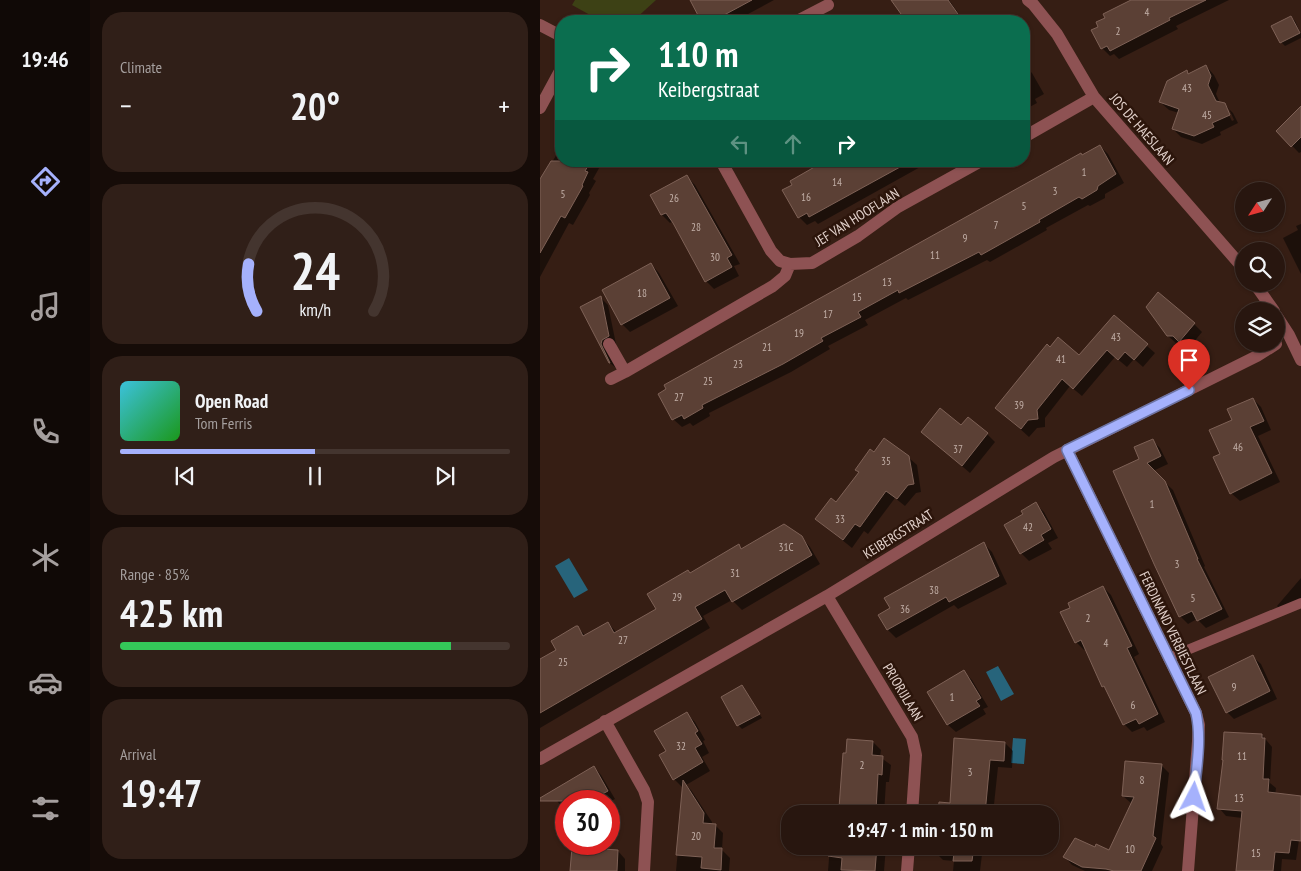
<!DOCTYPE html>
<meta charset="utf-8">
<style>
:root{--surface:#28160f;--page:#301f18;--text:#f1f3f6;--muted:#a59f9e;--line:#44352f;--accent:#a5b1fc}
body{margin:0;font-family:"PT Sans Narrow",sans-serif;background:var(--page);color:var(--text);height:100vh;display:flex;flex-direction:column;font-size:19px;white-space:nowrap}
*{box-sizing:border-box;margin:0}
p{font-size:16px;color:var(--muted)}
.icon{flex:none;width:28px;height:28px;fill:none;stroke:currentColor;stroke-width:2;stroke-linecap:round;stroke-linejoin:round}
.map{position:relative;flex:1;overflow:hidden}
.drawer{display:flex;flex-direction:column;gap:12px;padding:12px;background:#160c08;width:450px}
.drawer>*{flex:none}
.guide{position:absolute;left:15px;top:15px;width:475px;height:152px;border-radius:20px;box-shadow:0 1px 4px #0004,0 0 0 1px var(--line);background:#0b6e4f;color:#fff;overflow:hidden}
.needle{width:32px;rotate:234deg}
.fabs{position:absolute;left:695px;top:182px;display:grid;gap:10px}
.fabs a{display:grid;place-items:center;width:50px;height:50px;border-radius:50%;background:var(--surface);box-shadow:0 1px 4px #0004,0 0 0 1px var(--line);font-size:25px}
.speed{position:absolute;left:15px;top:790px;display:flex;gap:10px;font-size:25px;font-weight:700;text-align:center}
.speed>*{display:grid;place-content:center;width:65px;height:65px;border-radius:50%;background:var(--surface);box-shadow:0 1px 4px #0004,0 0 0 1px var(--line);line-height:1}
.speed .limit{border:8px solid #d22;background:#fff;color:#111}
.pin{position:absolute;display:grid;place-items:center;width:42px;height:42px;color:#fff;margin:-51px -21px;border-radius:50% 50% 50% 0;rotate:-45deg;box-shadow:0 0 5px #0007}
.pin .icon{rotate:45deg}
.me{position:absolute;width:55px;margin:-28px;rotate:4deg;stroke-linejoin:round;filter:drop-shadow(0 0 4px #0008)}
.turn{display:flex;align-items:center;gap:18px;height:105px;padding:0 20px;font-size:22px}
.turn .icon{width:65px;height:65px;stroke-width:2.5}
.turn b{display:block;font-size:35px;line-height:42px}
.lanes{display:flex;align-items:center;height:48px;padding:0 20px;background:#0003;justify-content:center;gap:25px;direction:ltr}
.lanes .off{opacity:.35}
.big{font-size:38px;font-weight:800;line-height:1.1}
.drawer .card{flex:1;display:flex;flex-direction:column;justify-content:center;gap:8px;min-width:0;padding:0 18px;border-radius:20px;background:var(--page)}
.drawer .dial{align-items:center;gap:0}
.dial svg{height:130px;overflow:visible;fill:none;stroke:var(--line);stroke-width:7;stroke-linecap:round;text-anchor:middle}
.dial text{fill:var(--text);stroke:none}
.song{display:flex;align-items:center;gap:15px}
.cover{width:60px;height:60px;border-radius:8px;background:linear-gradient(135deg,hsl(190 70% 55%),hsl(120 70% 35%))}
.played{height:5px;border-radius:2px;background:linear-gradient(90deg,var(--accent) 50%,var(--line) 50%)}
.keys{display:flex;justify-content:space-around;direction:ltr}
.heat{display:flex;justify-content:space-between;align-items:center;font-size:28px;direction:ltr}
.charge{height:8px;border-radius:4px;background:linear-gradient(90deg,#34c759 85%,var(--line) 0)}
.trip{position:absolute;left:241px;top:805px;width:278px;height:50px;border-radius:20px;background:var(--surface);box-shadow:0 1px 4px #0004,0 0 0 1px var(--line);font-weight:800;line-height:50px;text-align:center}
main{display:flex;flex:1;min-height:0}
.dock{display:flex;flex-direction:column;width:90px;justify-content:space-around;align-items:center;background:#100906;color:var(--muted)}
.dock .icon{width:35px;height:35px}
.dock .active{color:var(--accent)}
.dock b{font-size:22px;color:var(--text)}
.map>svg:first-child{display:block}
.green{fill:#3d4115}
.water{fill:#27647b}
.shadow{fill:#0007;fill-rule:evenodd}
.building{fill:#5b4035;stroke:#7e6156}
.lines{fill:none;stroke-linecap:round;stroke-linejoin:round}
.lane{stroke:#8e5253;stroke-width:10}
.street{stroke:#8e5253;stroke-width:12}
.route-casing{stroke:#6b73a4;stroke-width:12}
.route{stroke:#a5b1fc;stroke-width:9}
.labels{text-anchor:middle;stroke-width:5;stroke-linejoin:round;paint-order:stroke}
.number-label{font-size:11px;fill:#c1aea6}
.street-label{font-size:14px;fill:#e3d2cc;stroke:#2c150b}
</style>
<main>
<nav class="dock">
<b>19:46</b>
<svg class="icon active" aria-label="directions" viewBox="0 0 24 24"><path d="M12 3l9 9-9 9-9-9zM9 14v-3h6M13 9l2 2-2 2"/></svg>
<svg class="icon" aria-label="music" viewBox="0 0 24 24"><path d="M9 18V5l10-2v13"/><circle cx="6" cy="18" r="3"/><circle cx="16" cy="16" r="3"/></svg>
<svg class="icon" aria-label="phone" viewBox="0 0 24 24"><path d="M5 4h4l2 5-3 2q2 4 5 5l2-3 5 2v4C11 20 4 13 5 4z"/></svg>
<svg class="icon" aria-label="climate" viewBox="0 0 24 24"><path d="M12 3v18M4 7l16 10M4 17L20 7"/></svg>
<svg class="icon" aria-label="car" viewBox="0 0 24 24"><path d="M5 17H2v-5l4-1 3-4h7l3 4 3 1v5h-3M9 17h6M6 11h13"/><circle cx="7" cy="17" r="2"/><circle cx="17" cy="17" r="2"/></svg>
<svg class="icon" aria-label="filters" viewBox="0 0 24 24"><path d="M4 7h16M4 17h16"/><circle cx="9" cy="7" r="2"/><circle cx="15" cy="17" r="2"/></svg>
</nav>
<section class="drawer">
<div class="card"><p>Climate</p>
<div class="heat"><a>−</a><b class="big">20°</b><a>+</a></div>
</div>
<div class="card dial"><svg viewBox="0 0 100 80">
<path d="M14 69A42 42 0 1 1 86 69"/>
<path d="M14 69A42 42 0 0 1 9 40" stroke="#a5b1fc"/>
<text x="50" y="56" font-size="32" font-weight="700">24</text>
<text x="50" y="72" font-size="11">km/h</text>
</svg></div>
<div class="card">
<div class="song"><i class="cover"></i><div><b>Open Road</b><p>Tom Ferris</p></div></div>
<div class="played"></div>
<div class="keys"><svg class="icon" aria-label="previous" viewBox="0 0 24 24"><path d="M18 5L8 12l10 7zM5 5v14"/></svg><svg class="icon" aria-label="pause" viewBox="0 0 24 24"><path d="M8 5v14M16 5v14"/></svg><svg class="icon" aria-label="next" viewBox="0 0 24 24"><path d="M6 5l10 7-10 7zM19 5v14"/></svg></div>
</div>
<div class="card"><p>Range · 85%</p><b class="big">425 km</b><div class="charge"></div></div>
<div class="card"><p>Arrival</p><b class="big">19:47</b></div>
</section>
<div class="map">
<svg width="761" height="871" viewBox="0 0 761 871">
<rect width="100%" height="100%" fill="#361e14"/>
<path class="green" d="M35,0h81l-23,21h-32l-29,-16z"/>
<path class="water" d="M29,558l19,32 -14,8 -19,-32z
M458,666l16,28 -13,7 -15,-29z
M473,738l13,1 -2,25 -13,-1z"/>
<path class="shadow" d="M151,0h83l-39,21h-32z
M353,0h56l15,21h-56z
M594,0h95l-53,26 2,3 -59,30 -5,-5 -4,2 -8,-8 -2,-21z
M751,17l4,4 6,13v4l-16,8 -4,-4z
M484,65l8,8 12,21 -9,5 2,4 -13,7z
M666,66l8,9 5,10 -3,9 4,9 4,1 9,9 5,10 -18,9 1,3 -19,9 -21,-7 -8,-8 6,-16 -10,-3 -9,-8 27,-30 2,3zM686,109h3l5,11 -2,1z
M761,108v44l-2,1 -21,-22z
M21,142v19h42l-10,18 3,2 -7,12 1,2 -17,30 -4,-2 -29,54v-94l18,-31 -1,-2z
M560,146l8,8 16,29 -19,11v4l-15,8 -2,-1 -42,23 1,2 -57,32 -3,-2 -79,40 -2,-2 -41,22 3,5 -40,21 2,3 -39,23 -82,41 1,3 -17,10 -3,-3 -8,4 -9,-8 409,-263z
M287,161h104l-113,63 -3,-3 -8,4 -8,-8 -6,-32z
M147,177l8,8 45,79 -6,2 5,10 -25,13 -8,-8 -33,-60 -3,2 -8,-8 -10,-19z
M761,224v50l-18,-36 15,-8 -2,-4z
M111,264l8,9 19,33 -48,26 -8,-8z
M61,298l7,7 8,39 -6,3 6,21 -6,-5 -29,-56z
M574,317l41,36 -12,14 -9,-8 -7,8 -12,-10 -33,39 -12,-10 -25,32v9l-8,1 -8,9 -32,-29 53,-60 29,9z
M654,324l8,8 -14,17 -6,-5h-5l-9,-8z
M713,399l8,8 10,23 -13,6 22,46 -40,19 -9,-8 2,-73z
M421,427l26,7 8,8 -25,31 -48,-41z
M613,441l7,7 8,16 -15,7 20,19 32,76 -1,1 25,50 -23,11 -9,-9 -9,5 -8,-8 -39,-157z
M334,454l34,3 9,8 4,27 -5,1 -11,13 -10,-8 -27,36 -4,-3 -12,17 -36,-29 20,-16 24,-30 -4,-3z
M496,504l8,8 14,26 -10,5 4,6 -23,12 -8,-8 3,-38z
M261,537l9,10 10,17 -78,46 -10,-10 -29,16 7,12 -170,100v-68l18,-10 19,-23 9,9 22,-13 9,10 41,-24 33,-35 47,-28 4,4z
M444,544l8,8 15,32 -49,25 -4,-4 -58,33 -8,-8 4,-22z
M761,578v29l-17,7 -7,-8z
M563,587l8,8 28,59 -5,3 31,65 -18,9 -3,-4 -12,5 -8,-8 -16,-33 -5,-5 -17,-37 -2,1 -8,-8 -14,-29z
M713,657l8,7 16,35 -43,20 -7,-7z
M424,672l8,8 16,27 -5,2 3,5 -30,18 -8,-7 -19,-32z
M202,686l20,32 -20,11 -4,-4z
M147,714l8,8 10,18 -2,1 6,12 -7,4 8,14 -24,14 5,5 21,32v3h3l8,8 -1,17 8,8 -1,13h-53l8,-85 -2,1 -8,-8 -6,-28z
M722,735l10,12 -2,36 6,5 -1,9 24,43 -3,20 -14,-1 -1,12h-44l5,-53 -16,-2 -7,-8z
M415,739l50,4 8,8 -1,17 -14,-1 -5,47h-54l12,-10z
M333,742l8,8 -1,7 11,8 -2,17h-3l-2,32h-51l7,-5 8,-55z
M621,765l8,8 -8,71 2,3 -11,24h-67l-13,-6 -7,-8 44,-6 23,-47 -9,-8z
M54,767l7,8 14,24 -6,3 -43,-1v14l-14,-23z
M290,846h56l-2,25h-56z
M396,846h47l-3,25h-27l1,-10 -11,-1 -8,-8z
M78,851l7,8v12h-54z"/>
<path class="building" d="M150,0h62l-39,21 -3,-6 -9,6z
M351,0h57l15,21h-57z
M591,0h75l-37,18 1,2 -60,31 -3,-5 -6,3 -10,-19 7,-3 -2,-5 9,-4 -2,-4z
M751,16l9,17 -20,10 -9,-17z
M666,65l5,11 -3,9 8,16 9,2 5,12 -18,8 2,4 -20,9 -22,-7 7,-20 -20,-7 8,-21 20,-11 1,4z
M761,106v31l-10,10 -15,-16z
M560,145l16,29 -18,12 -1,4 -15,9 -3,-2 -40,23 1,2 -59,33 -2,-3 -80,41 -1,-3 -40,22 3,5 -40,21 2,3 -40,23 -81,41 1,3 -19,11 -2,-4 -10,5 -14,-26 8,-5 -2,-4 417,-232 1,2z
M11,161h40l-6,10 3,1 -6,13 1,1 -18,32 -4,-2 -21,37v-74z
M285,161h86l-102,56 -2,-4 -9,5 -16,-28 10,-5 -2,-4z
M147,175l45,80 -5,3 5,9 -27,15 -32,-59 -7,-10 -5,2 -11,-20z
M111,263l19,35 -49,27 -19,-35z
M618,292l37,31 -16,19 -6,-6h-6l-21,-29z
M61,296l8,40 -7,4 -1,4 9,19h-1l-29,-56z
M574,315l34,29 -14,16 -9,-8 -7,8 -11,-10 -34,39 -11,-10 -25,31 1,9 -10,1 -7,9 -26,-21 52,-64 3,3 8,-10 21,18z
M713,398l11,23 -14,6 22,46 -42,21 -17,-37 7,-3 -11,-24 23,-10 -5,-11z
M400,408l21,17 7,-8 20,16 -26,33 -41,-34z
M344,438l25,18 5,28 -6,1 -11,14 -11,-8 -26,36 -5,-3 -12,16 -28,-21 16,-21 5,4 23,-30 -4,-2 15,-21 4,3z
M613,439l8,17 -14,7 18,18 33,78h-1l25,50 -25,12 -5,-10 -13,6 -25,-53 -41,-93 26,-12 -5,-12z
M496,502l15,27 -10,6 3,5 -24,14 -16,-29 19,-11 -2,-3z
M244,524l18,12 10,19 -80,47 -7,-12 -30,17 7,12 -162,94v-54l16,-9 -5,-9 25,-15h2l5,10 25,-14 6,11 42,-24 -9,-15 41,-24 2,3 49,-29 2,5z
M444,542l15,34 -50,26 -3,-5 -59,33 -9,-15 12,-7 -6,-10z
M563,586l29,60 -5,2 31,66 -19,10 -3,-5 -13,6 -19,-39 -2,1 -21,-47 -6,3 -15,-31 10,-4 -2,-5z
M713,655l17,36 -44,22 -18,-36z
M424,670l17,28 -5,3 4,5 -33,19 -20,-33z
M202,685l18,29 -23,12 -16,-29z
M147,712l11,19 -3,2 7,11 -7,4 8,14 -30,18 -14,-25 7,-4 -12,-20z
M684,732l38,2v4h3l-2,41h6l-1,13 33,4v45l-10,-1 -2,13 -14,-1 -2,19h-37l6,-60 -25,-2 6,-49h-1z
M414,738l51,4 -1,19 -14,-1 -5,54h-47l1,-12 11,1z
M307,739l26,2 -1,14 11,1 -1,19 -4,-1 -2,36 4,1v3h-49l1,-7 7,1 4,-55h3z
M585,761l37,3 -9,72 3,2 -15,33h-27l-8,-2 -24,-2 -19,-10 12,-19 20,9 1,-3 13,6 25,-53 -12,-1z
M54,766l14,25 -19,10h-49v-3z
M143,780l21,33 -1,10 13,1 -2,24h8l-1,22 -20,-2 1,-11 -26,-2z
M289,846h48l-2,25 -34,-1 1,-12 -14,-2z
M394,846h40l-2,15h-19l1,-8h-20z
M32,847l46,3 -1,21h-47z"/>
<g class="lines">
<path class="lane" d="M628,658l133,-55"/>
<path class="street" d="M488,0l5,4 24,30 37,63 150,172
M257,21l31,-16
M0,25l21,11
M0,108l21,-39
M484,137l70,-40
M181,161l50,90 9,10 10,3 22,-1 46,-27 40,-29 83,-46
M715,284l19,27
M736,315l13,20 12,25
M69,344l16,28 148,-86 12,-10 5,-12
M71,379l14,-7
M527,450l129,263 3,12 -1,16 -10,130
M287,596l85,141 4,18 -4,59
M65,721l39,69 4,12 -4,69
M0,759l287,-163 227,-139 203,-101 19,-12
M367,871l2,-25"/>
</g>
<g class="lines">
<g class="route-casing">
<path id="route" d="M649,390l-122,60 129,263c6,27 0,56 -2,84"/>
</g>
<use href="#route" class="route"/>
</g>
<g class="labels">
<g class="number-label">
<text x="607" y="16">4</text>
<text x="578" y="35">2</text>
<text x="647" y="92">43</text>
<text x="667" y="119">45</text>
<text x="544" y="176">1</text>
<text x="297" y="186">14</text>
<text x="515" y="195">3</text>
<text x="23" y="198">5</text>
<text x="266" y="201">16</text>
<text x="134" y="202">26</text>
<text x="484" y="210">5</text>
<text x="456" y="229">7</text>
<text x="156" y="231">28</text>
<text x="425" y="242">9</text>
<text x="395" y="259">11</text>
<text x="175" y="261">30</text>
<text x="347" y="286">13</text>
<text x="102" y="297">18</text>
<text x="317" y="301">15</text>
<text x="288" y="318">17</text>
<text x="259" y="337">19</text>
<text x="576" y="341">43</text>
<text x="227" y="351">21</text>
<text x="521" y="363">41</text>
<text x="198" y="368">23</text>
<text x="168" y="385">25</text>
<text x="139" y="401">27</text>
<text x="479" y="409">39</text>
<text x="698" y="451">46</text>
<text x="418" y="453">37</text>
<text x="346" y="465">35</text>
<text x="612" y="508">1</text>
<text x="300" y="523">33</text>
<text x="488" y="531">42</text>
<text x="246" y="551">31C</text>
<text x="637" y="568">3</text>
<text x="195" y="577">31</text>
<text x="394" y="594">38</text>
<text x="137" y="601">29</text>
<text x="653" y="602">5</text>
<text x="365" y="613">36</text>
<text x="548" y="622">2</text>
<text x="83" y="644">27</text>
<text x="566" y="647">4</text>
<text x="23" y="666">25</text>
<text x="694" y="691">9</text>
<text x="412" y="701">1</text>
<text x="593" y="709">6</text>
<text x="141" y="750">32</text>
<text x="702" y="760">11</text>
<text x="322" y="769">2</text>
<text x="430" y="776">3</text>
<text x="602" y="784">8</text>
<text x="699" y="802">13</text>
<text x="156" y="840">20</text>
<text x="590" y="853">10</text>
<text x="716" y="857">15</text>
</g>
<g class="street-label">
<text transform="translate(602 129) rotate(49)" y="5">JOS DE HAESLAAN</text>
<text transform="translate(317 217) rotate(-32)" y="5">JEF VAN HOOFLAAN</text>
<text transform="translate(358 534) rotate(-32)" y="5">KEIBERGSTRAAT</text>
<text transform="translate(633 633) rotate(64)" y="5">FERDINAND VERBIESTLAAN</text>
<text transform="translate(363 692) rotate(59)" y="5">PRIORIJLAAN</text>
</g>
</g>
</svg>
<div class="fabs">
<a><svg class="needle" viewBox="-14 -14 28 28"><path d="M0-13l5 13h-10z" fill="#e53935"/><path d="M0 13l5-13h-10z" fill="#a59f9e"/></svg></a>
<a><svg class="icon" aria-label="search" viewBox="0 0 24 24"><circle cx="10" cy="10" r="6"/><path d="M15 15l6 6"/></svg></a>
<a><svg class="icon" aria-label="layers" viewBox="0 0 24 24"><path d="M12 4l9 5-9 5-9-5zM3 14l9 5 9-5"/></svg></a>
</div>
<div class="speed"><div class="limit">30</div></div>
<div class="pin" style="left:649px;top:390px;background:#d93025"><svg class="icon" aria-label="arrive" viewBox="0 0 24 24"><path d="M6 21V4h12l-3 4 3 4H6"/></svg></div>
<svg class="me" style="left:654px;top:797px" viewBox="-20 -20 40 40"><path d="M0-17L14 15 0 8-14 15z" fill="#a5b1fc" stroke="#fff" stroke-width="4"/></svg>
<div class="trip">19:47 · 1 min · 150 m</div>
<div class="guide">
<div class="turn"><svg class="icon" aria-label="right" viewBox="0 0 24 24"><path d="M7 20v-9h11M14 6l5 5-5 5"/></svg><div><b>110 m</b>Keibergstraat</div></div>
<div class="lanes"><svg class="icon off" aria-label="left" viewBox="0 0 24 24"><path d="M17 20v-9H6M10 6l-5 5 5 5"/></svg><svg class="icon off" aria-label="ahead" viewBox="0 0 24 24"><path d="M12 20V5M6 11l6-6 6 6"/></svg><svg class="icon" aria-label="right" viewBox="0 0 24 24"><path d="M7 20v-9h11M14 6l5 5-5 5"/></svg></div>
</div>
</div>
</main>
